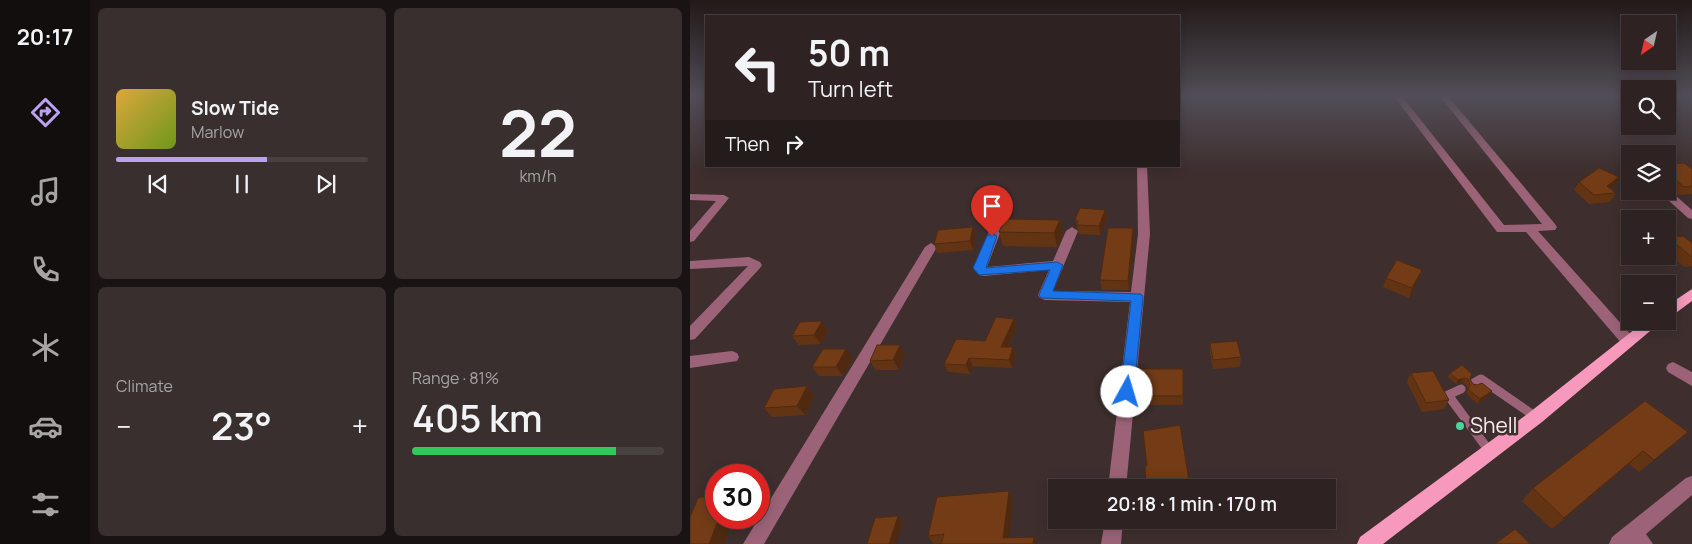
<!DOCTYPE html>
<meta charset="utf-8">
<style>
:root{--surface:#2e2322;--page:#3a2f2f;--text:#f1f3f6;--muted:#a7a4a5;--line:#494040;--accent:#bca0f2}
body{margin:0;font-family:Manrope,sans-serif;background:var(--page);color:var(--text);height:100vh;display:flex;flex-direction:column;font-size:19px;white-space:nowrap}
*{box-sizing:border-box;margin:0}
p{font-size:16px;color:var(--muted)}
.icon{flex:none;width:28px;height:28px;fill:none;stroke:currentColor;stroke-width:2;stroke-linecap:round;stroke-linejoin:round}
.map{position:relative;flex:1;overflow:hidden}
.drawer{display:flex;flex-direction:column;gap:8px;padding:8px;background:#191313;width:600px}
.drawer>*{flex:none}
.hud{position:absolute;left:15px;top:15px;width:475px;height:152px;border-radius:0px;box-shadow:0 2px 12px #0003,0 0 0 1px var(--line);background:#2e2322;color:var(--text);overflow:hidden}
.needle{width:32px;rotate:214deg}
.fabs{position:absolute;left:931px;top:15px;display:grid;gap:10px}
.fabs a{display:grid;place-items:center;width:55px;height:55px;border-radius:0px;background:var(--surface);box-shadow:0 2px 12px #0003,0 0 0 1px var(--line);font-size:25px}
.speed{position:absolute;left:15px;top:464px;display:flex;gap:10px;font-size:25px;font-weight:700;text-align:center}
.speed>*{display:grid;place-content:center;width:65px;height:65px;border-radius:50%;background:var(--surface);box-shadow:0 2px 12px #0003,0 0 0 1px var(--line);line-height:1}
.speed .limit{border:8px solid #d22;background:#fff;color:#111}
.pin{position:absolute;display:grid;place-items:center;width:42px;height:42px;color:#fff;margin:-51px -21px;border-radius:50% 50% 50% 0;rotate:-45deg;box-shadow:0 0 5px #0007}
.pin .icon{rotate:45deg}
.me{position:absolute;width:55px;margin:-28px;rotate:6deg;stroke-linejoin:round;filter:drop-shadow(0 0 4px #0008)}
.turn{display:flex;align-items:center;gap:18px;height:105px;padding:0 20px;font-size:22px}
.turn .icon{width:65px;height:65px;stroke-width:2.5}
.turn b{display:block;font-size:35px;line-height:42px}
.then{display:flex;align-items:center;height:48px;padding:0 20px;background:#0003;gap:10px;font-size:19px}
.big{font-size:38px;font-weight:600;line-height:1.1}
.drawer .tile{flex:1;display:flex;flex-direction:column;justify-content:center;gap:8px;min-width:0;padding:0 18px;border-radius:8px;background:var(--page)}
.drawer .dial{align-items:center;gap:0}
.dial b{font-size:65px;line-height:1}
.song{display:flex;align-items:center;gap:15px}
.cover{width:60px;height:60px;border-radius:8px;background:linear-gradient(135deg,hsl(40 70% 55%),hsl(80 70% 35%))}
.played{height:5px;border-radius:2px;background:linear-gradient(90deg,var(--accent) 60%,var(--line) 60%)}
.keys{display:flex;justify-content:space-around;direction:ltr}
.heat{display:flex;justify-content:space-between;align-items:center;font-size:28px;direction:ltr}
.charge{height:8px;border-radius:4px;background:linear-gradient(90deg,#34c759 81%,var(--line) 0)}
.drawer .tiles{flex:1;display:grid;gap:8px;grid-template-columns:repeat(2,1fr)}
.trip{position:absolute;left:358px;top:479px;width:288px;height:50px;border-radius:0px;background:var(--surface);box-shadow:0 2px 12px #0003,0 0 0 1px var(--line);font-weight:600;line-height:50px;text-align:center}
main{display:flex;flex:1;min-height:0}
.tab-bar{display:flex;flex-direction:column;width:90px;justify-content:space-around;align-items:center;background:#120e0e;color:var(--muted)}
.tab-bar .icon{width:35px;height:35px}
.tab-bar .active{color:var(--accent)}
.tab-bar b{font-size:22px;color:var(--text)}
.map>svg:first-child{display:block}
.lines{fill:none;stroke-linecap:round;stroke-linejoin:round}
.lane{stroke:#9c6378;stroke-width:9}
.street{fill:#9c6378;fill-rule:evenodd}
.primary{fill:#f699bc;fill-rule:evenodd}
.wall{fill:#633414}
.shaded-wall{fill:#502a10}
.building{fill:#733c17;stroke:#502a10}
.route{fill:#1a73e8;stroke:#114b97}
.poi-dot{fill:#48d49d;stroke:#3e2f2e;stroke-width:2}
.labels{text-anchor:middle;stroke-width:5;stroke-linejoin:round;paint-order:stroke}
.near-poi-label{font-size:21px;fill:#f7edec;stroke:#3e2f2e;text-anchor:start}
</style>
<main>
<nav class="tab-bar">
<b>20:17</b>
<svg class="icon active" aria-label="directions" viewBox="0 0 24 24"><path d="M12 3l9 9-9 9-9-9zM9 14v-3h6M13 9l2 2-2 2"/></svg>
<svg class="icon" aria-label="music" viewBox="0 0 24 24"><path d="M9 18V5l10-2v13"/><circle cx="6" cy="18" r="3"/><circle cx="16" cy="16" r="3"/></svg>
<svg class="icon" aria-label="phone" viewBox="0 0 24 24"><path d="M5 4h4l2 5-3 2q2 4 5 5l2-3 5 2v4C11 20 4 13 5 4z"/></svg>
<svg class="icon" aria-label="climate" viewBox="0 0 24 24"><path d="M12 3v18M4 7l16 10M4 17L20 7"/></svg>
<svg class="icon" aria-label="car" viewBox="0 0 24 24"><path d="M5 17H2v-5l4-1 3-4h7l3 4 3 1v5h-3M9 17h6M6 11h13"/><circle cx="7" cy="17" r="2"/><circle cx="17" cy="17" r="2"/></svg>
<svg class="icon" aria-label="filters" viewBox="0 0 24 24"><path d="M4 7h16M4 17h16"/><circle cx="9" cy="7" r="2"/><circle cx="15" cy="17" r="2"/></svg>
</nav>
<section class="drawer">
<div class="tiles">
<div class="tile">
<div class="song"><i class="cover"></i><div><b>Slow Tide</b><p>Marlow</p></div></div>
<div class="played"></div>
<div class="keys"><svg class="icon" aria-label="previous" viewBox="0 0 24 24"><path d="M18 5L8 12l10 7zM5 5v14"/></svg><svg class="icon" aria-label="pause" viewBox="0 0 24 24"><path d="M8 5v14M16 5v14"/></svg><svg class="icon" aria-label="next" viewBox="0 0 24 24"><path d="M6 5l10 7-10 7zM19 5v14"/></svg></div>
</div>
<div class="tile dial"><b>22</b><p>km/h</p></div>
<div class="tile"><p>Climate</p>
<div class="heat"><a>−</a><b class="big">23°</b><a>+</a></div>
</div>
<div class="tile"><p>Range · 81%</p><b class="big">405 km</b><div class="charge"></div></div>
</div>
</section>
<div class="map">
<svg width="1002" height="544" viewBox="0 0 1002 544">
<rect width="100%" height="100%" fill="#3e2f2e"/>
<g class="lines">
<path class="lane" d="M784,383l7,-4 55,38
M771,389l-13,6 42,57"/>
<path class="street" d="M703,95h8l103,130 38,-1 -103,-129h8l108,129 2,3 -2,3 -17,1 95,106 2,4 -2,4 -5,1 -5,-1 -97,-113h-29z
M447,166h10l3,68 -24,254h-18l22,-186 -85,-2 -5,-2 -2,-3 11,-25 -65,6 -4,-1 -7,-7 22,-50h8l2,2 -18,47 66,-6 13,-30 6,-4 6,4 -25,60 78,1 7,-58z
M978,189l24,21v9l-4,-1 -30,-27h10z
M0,194l34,1 5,3 -35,43 -4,1v-11l26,-30 -26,-1z
M241,243l6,4 -173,297h-21l182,-297z
M59,257l11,5 2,3 -2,3 -65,71 -5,1v-14l58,-60 -58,3v-8z
M42,351l5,2 2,4 -2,4 -47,7v-12z
M983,362l19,10v14l-24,-14 -2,-4 2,-4z
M1002,476v19l-46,39 7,10h-44l3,-7 74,-59z
M415,520h18l-2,24h-20z"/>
<path class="primary" d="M1002,289v12l-19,14 -5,2v-12z
M955,321h17l-120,101 -159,122h-26l3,-7 170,-125z"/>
</g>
<path class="wall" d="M942,148l25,6h-27v5l-3,-3z
M978,162l1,2 23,5v25l-14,1 -9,-7h-1z
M929,177l-5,9 -4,3 6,4 -6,9 -21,2 -15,-14 5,-8z
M415,210l2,9 -7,16 -21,-1 -4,-15z
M370,220l3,13 -6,14 -54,-1 -4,-14z
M283,227l3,9 -3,14 -36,3 -3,-9z
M443,228l1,9 -5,53h-27l-2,-10z
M978,238l24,5v23l-8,1 -16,-14z
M732,270l-3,9 -10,19 -26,-11 3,-9z
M324,319l3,8 -9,20h5l3,9 -4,12 -39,-2 -3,8 -22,-2 -4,-8 41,-23z
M132,321l6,10 -7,13 -22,1 -7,-9z
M520,343l31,14 -1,10 -27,2 -3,-16z
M215,354l-6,16h-23l-6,-9z
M163,359l-10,17h-24l-7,-9z
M493,369v36h-44l-1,-9z
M721,373l38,27 -5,9 -22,3 -15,-30z
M760,373l20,6 3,5 19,7 -3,5 -12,8 -11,-11 2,-4 -3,-5 -4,-2 -5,2 -8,-7z
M117,386l7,10 -9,19 -33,2 -8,-9z
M998,432l-49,40 -10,-8 -77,65 -30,-28 11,-13z
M364,486h41v2h-39v32h38l-1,7 -41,-1 -4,-8z
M319,491l4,9 -72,43 -7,1 -6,-8z"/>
<path class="shaded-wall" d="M929,177l-5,9 -13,9 6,-9z
M985,179l-6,9h-1v-4l2,-3z
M415,210l2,9 -7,16 -1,-9z
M370,220l3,13 -6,14 -3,-14z
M283,227l3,9 -3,14 -3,-9z
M443,228l1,9 -5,53 -1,-9z
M732,270l-3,9 -10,19 3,-10z
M324,319l3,8 -13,28 -3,-8z
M132,321l6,10 -7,13 -7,-9z
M210,345l5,9 -6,16 -6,-10z
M323,347l3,9 -4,12 -3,-8z
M156,349l7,10 -10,17 -7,-9z
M279,358l4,8 -3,8 -4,-9z
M774,378l-3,4 -5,2 2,-4z
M117,386l7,10 -9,19 -8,-9z
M802,391l-3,5 -12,8 3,-5z
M953,451l-14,13 -77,65 12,-11z
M319,491l4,9 -5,44 -5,-6z
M208,516l5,6 -7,22h-7z
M34,518h13l-4,12 -5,1 -4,13h-15l8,-21z
M401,520h3l-1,7z
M344,537l4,7h-5z"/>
<path class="building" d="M942,148h17l8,6h-18z
M978,162l1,2 15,-1 8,6v17l-8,1 -9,-8 -5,2 -2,-2z
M909,168l20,9 -12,9 9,7 -22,2 -15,-13z
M390,208l25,2 -6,16 -22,-1 1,-4 -3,-2z
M315,219l55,1 -6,13 -55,-1z
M283,227l-3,14 -36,3 4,-14z
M418,228h25l-5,53 -28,-1z
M993,236l9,7v14l-24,-19z
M707,260l25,10 -10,18 -26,-10z
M306,317l18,2 -13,28h12l-4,13 -40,-2 -3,7 -22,-1 12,-25 29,2z
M132,321l-8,14 -22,1 8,-14z
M547,341l4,16 -28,3 -3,-17z
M187,345h23l-7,15 -23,1z
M133,349h23l-10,18h-24z
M772,365l10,9 -2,5 3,5 4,1 5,-2 10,8 -12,8 -12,-10 2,-5 -2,-5 -4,-1 -6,2 -8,-7z
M450,369h43v27h-45z
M743,371l16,29 -23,3 -15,-30z
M117,386l-10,20 -33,2 10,-19z
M955,401l43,31 -34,28 -11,-9 -79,67 -31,-30z
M490,425l10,62 -44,1 -1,-22h2l-4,-35z
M364,486h41v2h-39v30h-8z
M319,491l-6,47 31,-1 -1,7h-92l3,-10 -16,2 9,-39z
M26,494v24h8l-2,4 -5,1 -8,21h-19v-27l8,-19z
M208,516l-9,28h-22l8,-26z
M825,529l15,15h-35z"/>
<linearGradient id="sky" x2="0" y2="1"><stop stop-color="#221a19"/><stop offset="0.56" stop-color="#524d57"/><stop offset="1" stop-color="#524d57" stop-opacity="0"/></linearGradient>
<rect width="1002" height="171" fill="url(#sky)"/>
<path class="route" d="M302,233l5,3 -11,32 71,-6 6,3 -10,26 88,3 2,3 -9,95 -2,4 -5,2 -5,-2 -2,-4 11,-91 -90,-3 -2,-3 11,-25 -71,5 -6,-7 14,-32z"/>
<circle class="poi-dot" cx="770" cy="426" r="5"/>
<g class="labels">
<g class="near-poi-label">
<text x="780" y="433">Shell</text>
</g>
</g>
</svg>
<div class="fabs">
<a><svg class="needle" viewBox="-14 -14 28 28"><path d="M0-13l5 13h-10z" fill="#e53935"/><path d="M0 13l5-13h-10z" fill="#a7a4a5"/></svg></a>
<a><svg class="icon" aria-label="search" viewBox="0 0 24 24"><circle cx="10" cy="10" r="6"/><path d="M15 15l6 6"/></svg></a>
<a><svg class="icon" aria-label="layers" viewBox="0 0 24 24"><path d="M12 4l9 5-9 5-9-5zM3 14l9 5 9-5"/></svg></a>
<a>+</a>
<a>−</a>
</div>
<div class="speed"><div class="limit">30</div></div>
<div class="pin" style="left:302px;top:236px;background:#d93025"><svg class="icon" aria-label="arrive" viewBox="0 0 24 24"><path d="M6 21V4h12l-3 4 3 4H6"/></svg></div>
<svg class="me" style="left:437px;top:392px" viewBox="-20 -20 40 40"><circle r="19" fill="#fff"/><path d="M0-13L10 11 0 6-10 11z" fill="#1a73e8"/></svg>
<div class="trip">20:18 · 1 min · 170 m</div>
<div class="hud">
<div class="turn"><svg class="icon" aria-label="left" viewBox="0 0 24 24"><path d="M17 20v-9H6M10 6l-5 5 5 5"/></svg><div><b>50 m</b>Turn left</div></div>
<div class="then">Then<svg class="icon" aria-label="right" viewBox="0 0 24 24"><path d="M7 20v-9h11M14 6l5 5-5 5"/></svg></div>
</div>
</div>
</main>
